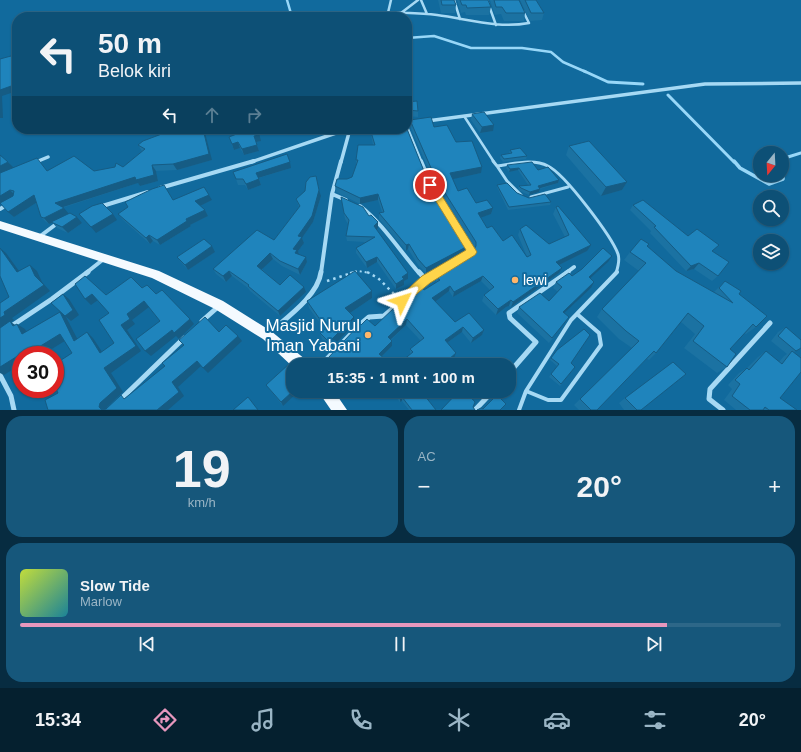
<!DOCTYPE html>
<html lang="id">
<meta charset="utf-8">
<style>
:root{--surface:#0d5076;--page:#16577b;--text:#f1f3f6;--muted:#9ab5c5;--line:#2d6788;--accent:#e797bd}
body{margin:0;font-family:Helvetica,sans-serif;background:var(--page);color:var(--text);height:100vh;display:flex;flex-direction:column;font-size:15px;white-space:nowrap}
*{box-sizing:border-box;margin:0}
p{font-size:13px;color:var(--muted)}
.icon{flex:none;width:22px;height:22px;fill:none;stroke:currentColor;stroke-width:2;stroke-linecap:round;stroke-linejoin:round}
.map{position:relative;height:410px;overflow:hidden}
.sheet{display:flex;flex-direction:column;gap:6px;padding:6px;background:#072c41;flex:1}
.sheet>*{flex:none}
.guide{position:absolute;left:12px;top:12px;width:400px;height:122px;border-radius:16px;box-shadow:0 1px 3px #0004,0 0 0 1px var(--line);background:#0d5076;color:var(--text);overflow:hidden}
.needle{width:26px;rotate:198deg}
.fabs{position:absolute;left:753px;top:146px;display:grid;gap:8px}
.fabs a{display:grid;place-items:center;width:36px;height:36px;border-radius:50%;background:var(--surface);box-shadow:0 1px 3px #0004,0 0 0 1px var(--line);font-size:20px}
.speed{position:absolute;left:12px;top:346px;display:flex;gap:8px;font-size:20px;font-weight:700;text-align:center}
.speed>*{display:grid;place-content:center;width:52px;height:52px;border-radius:50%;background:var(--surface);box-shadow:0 1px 3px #0004,0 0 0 1px var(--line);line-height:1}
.speed .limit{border:6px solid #d22;background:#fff;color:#111}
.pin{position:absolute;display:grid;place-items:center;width:34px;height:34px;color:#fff;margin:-17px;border:2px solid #fff;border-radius:50%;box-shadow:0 1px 4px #0007}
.me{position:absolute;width:44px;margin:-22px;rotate:49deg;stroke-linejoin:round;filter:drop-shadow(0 0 3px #0008)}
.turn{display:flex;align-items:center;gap:14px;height:84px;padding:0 20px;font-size:18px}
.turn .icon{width:52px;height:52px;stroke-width:2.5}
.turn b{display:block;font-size:28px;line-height:34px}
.lanes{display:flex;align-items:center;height:38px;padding:0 20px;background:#0003;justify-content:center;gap:20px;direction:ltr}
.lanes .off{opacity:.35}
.big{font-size:30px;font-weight:600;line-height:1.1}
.sheet .tile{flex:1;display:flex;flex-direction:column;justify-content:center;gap:6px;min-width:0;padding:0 14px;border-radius:16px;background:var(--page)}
.sheet .dial{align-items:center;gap:0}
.dial b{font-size:52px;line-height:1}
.song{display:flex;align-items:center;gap:12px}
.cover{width:48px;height:48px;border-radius:6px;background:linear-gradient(135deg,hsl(70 70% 55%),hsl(190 70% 35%))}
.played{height:4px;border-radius:2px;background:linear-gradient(90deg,var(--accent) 85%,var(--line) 85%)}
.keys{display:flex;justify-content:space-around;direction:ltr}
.heat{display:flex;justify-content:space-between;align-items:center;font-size:22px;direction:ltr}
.sheet .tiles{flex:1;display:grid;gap:6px;grid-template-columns:1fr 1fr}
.tile:last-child{grid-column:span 2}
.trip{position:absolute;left:286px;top:358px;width:230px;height:40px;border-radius:16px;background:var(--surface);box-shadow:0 1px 3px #0004,0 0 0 1px var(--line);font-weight:600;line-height:40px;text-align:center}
.tabs{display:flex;height:64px;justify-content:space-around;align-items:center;background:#05202f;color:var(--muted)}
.tabs .icon{width:28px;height:28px}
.tabs .selected{color:var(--accent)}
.tabs b{font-size:18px;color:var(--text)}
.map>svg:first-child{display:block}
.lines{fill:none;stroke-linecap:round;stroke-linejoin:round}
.stream-far2{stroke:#98d7f8;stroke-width:2.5}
.stream-far1{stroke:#98d7f8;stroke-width:3}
.stream{stroke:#98d7f8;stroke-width:3.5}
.path-far1{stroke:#a6d9f4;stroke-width:2;stroke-dasharray:2 3;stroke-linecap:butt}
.path{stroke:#a6d9f4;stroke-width:2.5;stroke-dasharray:2.5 4;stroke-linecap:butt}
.lane-far2{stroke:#a6d9f4;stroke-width:2.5}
.lane-far1{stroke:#a6d9f4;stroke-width:3}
.lane{stroke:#a6d9f4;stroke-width:4}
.street-far3{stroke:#a6d9f4;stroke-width:2.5}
.street-far2{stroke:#a6d9f4;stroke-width:3.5}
.street-far1{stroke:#a6d9f4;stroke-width:4}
.street{stroke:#a6d9f4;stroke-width:5}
.primary{fill:#f4faff;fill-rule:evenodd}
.wall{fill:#1b72a2}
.shaded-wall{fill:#165c84}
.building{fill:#1f84bc;stroke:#165c84}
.route{fill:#ffd54a;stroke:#a68a30}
.poi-dot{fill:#ffb66a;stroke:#116a9d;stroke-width:1.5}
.labels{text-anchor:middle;stroke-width:4;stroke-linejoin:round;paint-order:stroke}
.poi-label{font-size:14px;fill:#fff;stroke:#116a9d;text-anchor:start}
.near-poi-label{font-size:17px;fill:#fff;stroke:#116a9d;text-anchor:end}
</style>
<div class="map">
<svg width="801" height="410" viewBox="0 0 801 410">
<rect width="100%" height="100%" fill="#116a9d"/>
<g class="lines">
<path class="stream-far2" d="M287,0l5,17
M407,38l27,-2 37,12h51l29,4 12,10 23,10"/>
<path class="stream-far1" d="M584,71l24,11 35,2
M668,95l66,67
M786,162l2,-5 13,-4"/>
<path class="stream" d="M734,161l6,7 29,16 14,-5 1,-14 2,-4"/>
<path class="path-far1" d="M350,273l8,-2 12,2"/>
<path class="path" d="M367,272l11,6 18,18
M327,281l28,-9"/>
<path class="lane-far2" d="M464,116l30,46"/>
<path class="lane-far1" d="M493,161l4,5c16,-2 36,-8 51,0 17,8 64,71 70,88 2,6 0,13 -2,19
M497,166l10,15 14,14
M531,197l37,-10"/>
<path class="lane" d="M526,391l22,9h13l40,-55 -2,-12 -22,-19
M519,410l7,-19 45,-71 46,-48"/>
<path class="street-far3" d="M421,0l6,14
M454,0l6,19
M487,0l9,25
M388,12c16,1 33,1 49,3 31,4 61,14 92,8l-6,-12
M401,13l17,-13
M387,17l4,-17"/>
<path class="street-far2" d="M427,121l278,-37 96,-1
M407,128l14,34
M350,130l7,-1
M36,162l12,-5
M251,162l88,-30h10
M341,162l9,-33"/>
<path class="street-far1" d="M421,161l11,26
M35,162l4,-1
M160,188l94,-27
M332,194l14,6
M360,206c22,17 40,45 59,67
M99,207l49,-15
M0,209l8,-5
M39,237l20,-15
M86,273l19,-15
M321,273l11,-79 9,-33
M438,273l34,-21 -23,-37
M566,273l8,-6"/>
<path class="street" d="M426,280l14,-8
M202,321l17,-15
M10,327l42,-28 36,-27
M356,328l13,-11 15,-1 42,-36 -7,-8
M268,334c18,-16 50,-38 53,-62
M321,365l31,-32
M509,373l27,-31 -26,-24 -1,-5 59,-41
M0,375l11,21 3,14
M121,399l63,-61
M475,410l18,-19
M723,410l-14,-11 1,-10 60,-66"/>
<path class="primary" d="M0,221l159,50 64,30 48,30 35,29 2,5h-15v2l-30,-28 -48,-30 -63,-31 -152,-49z
M318,391h16l13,19h-16z"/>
</g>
<path class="wall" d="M438,0h16l2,5 -1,8h-14z
M457,0h31l3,7 -2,8h-23l-1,-3 -4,1z
M490,0h29l6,13 -1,8h-20l-3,-7 -6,1z
M520,0h16l8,13 -2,7 -12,1z
M407,102l11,9v6l-11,-1z
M472,114l21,17 -13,2 -9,-13z
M410,120l24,7 22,15 25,31 -29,6 6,12 18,12 17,5 -2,6 -10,3 6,11 16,13 24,16 -9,-22 2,-6 29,15 16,-7 -12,-23 3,-7 31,44 -28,14v8l-48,34 -2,-1 -3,1 -10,8 -14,-14 2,-6 6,-5 -9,-9 -28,16 -4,-6 -14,10 20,21 29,8 -2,5 -11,8 -9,-11 -15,11 7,15 -44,-4v-5l11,-8 -15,-16 -15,15 1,1v5l-10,10 10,9h-60l-2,-3 -2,-4 33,-33 14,1 49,-36 12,-7v-6l37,-26 2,-3 -41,-65 -24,-57z
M370,129h37l21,52 40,65 -1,6 -41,21 -8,-8 -10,-16 -2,2 -27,-32v-6l3,-1 -4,-12 -18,4 -24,-12 -1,-6 12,-7 5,-2 4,-12v-5l17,-15z
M229,137l32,4 -5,1 3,9 -15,4 -4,-7 -6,2z
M138,145l74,15 -35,10 -21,1 2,10 -18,5 -2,-3 -76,25 6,6 14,9 -14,10 -11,-5 -5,-6 -3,2 -3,-2 -5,-5 -5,-14 -22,14 -14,-14v-48l8,7 5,6 34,2 47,1 29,-4 19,-16z
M569,146l58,36 -5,8 -21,6 -35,-41z
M510,150l17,6 -1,3 -23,3 -3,-4 1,-3 9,-2h-1z
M507,165l31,5 21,10 -1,3 -18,6 -1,3 -10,3 -9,-4 -2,-2 1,-3 9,-1 -10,-15 -9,2 -3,-4z
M291,168l-32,10 2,7 -13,5 -3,-5h-7l-2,-6z
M497,185l32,13 22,4 -1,3 -42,5 -11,-23z
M321,196l-8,26 -11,16 2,5 -6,8 1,4 7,2 1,5 -7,13 -18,-9 -9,-7 -11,10 18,16 26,7 -26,24 -30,-25 -2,-3 -16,-12 -6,6 -10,-8 -3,-5 61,-29 25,-33 -3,-8z
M341,197l37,31 -2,1 32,50 -4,2v4l-8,4 -19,-27 -10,6 -11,-15v-5l9,-6 -18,-1 -1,-5 2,-12 -3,-5z
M173,200h39l-12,6 5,4 3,6 -18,9 1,1 -31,19 -7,-4 -3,3 -28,-25 -4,-5z
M633,205l80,46 5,25 -6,5 -18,-12 -8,2 -36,-38 1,-2 -21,-21z
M649,244l-2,3 29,24 38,21 11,-11 14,13 17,33 -10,7 -2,-1 -14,16 -3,18 -10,6 -33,-25 11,-14 -14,-12 -25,31 -7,7 -2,-1 -50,51h-18l-5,-5 58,-57 -13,-9 -22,-22 5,-8 37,-38 -15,-11 6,-8z
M215,252l-27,18 -7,-8 -4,-5z
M608,262l-18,16 1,10 -27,25 5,4 -4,5 -16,21 -32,-30 2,-6 30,-6 9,-9 -5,-4 3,-6z
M372,291v7l-22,15 4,4 1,6 -24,26 -9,-10 -2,-6 4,-4 -15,-21 -2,-7z
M786,327l15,21 -7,4 -14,46 17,12h-61l-12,-10 8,-11 -4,-4 11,-12 8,-5 11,-11 8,-6 13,11 5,-6 3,-2 -16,-13 7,-9z
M557,350l14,13 4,4 -15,19 -11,-9 8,-11 -7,-6z
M289,364l-6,42 -17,-21z
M391,391h30l15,19h-27l-7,-9 -2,1z
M625,398l16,12h-17l-5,-7z"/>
<path class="shaded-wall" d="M14,85l3,4v2l-15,5 1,22h-3v-28z
M494,125l-1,6 -13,2 2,-6z
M203,129h1l8,31 -35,10 -4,-6z
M257,129h1l3,12 -5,1 -2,-6z
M238,142l2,6 -6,2 -2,-6z
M257,145l2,6 -15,4 -2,-6z
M8,162l6,6 -14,6v-8z
M290,162l1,6 -33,10 -2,-5z
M152,165l4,6 2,10 -18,5 -2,-3 -78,25 -5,-5z
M482,167l-1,6 -32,7 1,-7z
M519,168l-1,2 -9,2 1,-3z
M259,179l2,6 -13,5 -2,-6z
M559,180l-1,3 -21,6 1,-3z
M627,182l-5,8 -21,6 5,-9z
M540,189l-1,3 -10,3 1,-3z
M10,190l6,6 -14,8 -2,-1v-7z
M319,190l2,6 -8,26 -11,16 2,5 -6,8 1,4 -3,4 -3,-10z
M378,194v6l-18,4v-6z
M34,195l5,6 -25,16 -6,-5z
M209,195l3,5 -14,7 -3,-6z
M64,208l5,6 -20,10 -5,-6z
M493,208l-2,6 -14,5 1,-6z
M205,210l3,6 -18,9 1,1 -31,19 -3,-5 29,-21z
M113,214l4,6 -21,13 -5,-6z
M77,217l5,6 -14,10 -6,-6z
M378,222v6l-4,3v-5z
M149,235l4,6 -3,3 -4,-6z
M409,244l-1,5 -2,2v-6z
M591,245l-4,6 -34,17 3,-6z
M212,246l3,6 -27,18 -3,-5z
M468,246l-1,6 -41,21v-5z
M0,248l6,5 18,25 -7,-6z
M270,253l3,6 -13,12 -3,-5z
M612,256l-4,6 -23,21 4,-6z
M306,257l1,5 -7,13 -2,-6z
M377,257v5l-10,6 -1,-6z
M699,263l-5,6 -8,2 5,-5z
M30,265l7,6 5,11 8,9 -38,27 2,2 -3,2 7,5 -1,-3 8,5 5,10 -30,-9v-12l4,-6 31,-36z
M562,268l-3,5 -48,34 2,-5z
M229,271l3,5 -6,6 -3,-6z
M408,273v6l-4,2v4l-8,4v-5l6,-7z
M483,276l-2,5 -28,16 1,-5z
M594,282l-3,6 -31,29 3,-5z
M450,286l-1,5 -17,13v-6z
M304,287l2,5 -26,24 -2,-5z
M372,291v7l-25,17 -2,-7z
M63,294l6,5 10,16 -8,6 -6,-5z
M92,294l6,6 -7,5 -6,-6z
M511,300l-2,6 -3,1 -10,8 2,-6 10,-7z
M144,301l5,6 -17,13 3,4 -8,6 14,21 -30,22 12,19 -16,15 -1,3h-3l-4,-3 5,-39 17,-43 6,-11z
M60,312l6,5 15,29 -7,-5z
M354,317l1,6 -24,26 -2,-7z
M190,319l4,5 -15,15 -3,-3 -25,20 -6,-5 27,-21z
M407,319l-1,6 -18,17v-5z
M463,327l-1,5 -18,13 1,-5z
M484,330l-2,5 -11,8 2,-5z
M87,332l6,6 13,20 -6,-5z
M60,334l8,5 -26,16h-1l-3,-2 -2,2h-15v9l-17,11 -4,-2v-6l32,-20z
M238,336l4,5 -34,32 -5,-5z
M392,341v5l-13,13v-5z
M456,353l-2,5 -7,7h-5z
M197,361l4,5 -23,21 6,9 -16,14h-11l15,-28z
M293,391h6l-16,15 -2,-4z
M402,397v4l-2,1v-4z"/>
<path class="building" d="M441,0h13l2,5h-14z
M460,0h28l3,7 -24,1 -1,-3h-4z
M494,0h25l6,13h-19l-4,-6h-6z
M525,0h11l8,13h-13z
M11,56l2,3 4,-1v30l-3,-3 -14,5v-31z
M417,101l1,10 -11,-1v-8z
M484,112l10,13 -12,2 -10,-13z
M431,117l3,10 13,-2 9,17 16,-1 10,26 -32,6 8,18 9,-3 9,15 11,-3 6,8 -15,5 9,15 5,-2 11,15 9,-6 15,22 4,-2 -11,-26 6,-4 23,19 20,-9 -13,-28 2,-1 33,39 -35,17 6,6 -49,34 -2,-2 -3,2 -10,7 -14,-14 10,-8 -11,-11 -29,16 -4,-6 -18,12 23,24 14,-9 15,17 -11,8 -10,-11 -18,13 11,13 -14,12h-45l16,-13 -3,-3 14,-11 -17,-19 -19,18 4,4 -13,13 13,11h-56l-8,-7 32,-34 1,1 6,-6 8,7 20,-19 27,-20 2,3 16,-10 -4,-3 37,-26 3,-5v-4l-41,-65 -25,-57z
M175,129h28l6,25 -36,10 -21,1 2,10 -18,5 -1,-3 -80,26 9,5 -20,10 -3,-1 -7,-22 -26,17 -8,-9 13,-7 1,-5 -4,-1 -10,6v-23l37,-15 10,13 27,-15 20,15 21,-4 1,-4 7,4 22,-18 -7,-4 5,-4z
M246,129h11l2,6 -5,1 3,9 -15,4 -4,-7 -6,2 -3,-7 18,-7z
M370,129h37l21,52 40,65 -42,22 -8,-9 -9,-15 -3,1 -27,-32 5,-1 -6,-18 -18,4 -25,-12 2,-7h10l5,-2 6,-17h-2l2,-15h17z
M589,141l38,41 -21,5 -37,-41z
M520,148l7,8 -23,3 -3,-4 11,-2 -2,-3z
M287,154l3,8 -34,11 3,6 -13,5 -3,-5h-7l-3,-7z
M0,155l8,7 -8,4z
M532,162l6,8 10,-3 11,13 -21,6 2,3 -10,3 -9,-4 -2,-2 12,-1 -12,-17 -9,1 -3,-4z
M316,176l3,14 -7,26 -14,20 4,1 -9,12 4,1 -2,3 11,4 -8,12 -18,-8 -10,-8 -13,13 23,19 10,-10 14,12 -26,24 -30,-25 1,-1 -20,-14 -6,5 -10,-7 44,-39 17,10 26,-34 -4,-7 9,-8 1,-9 4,-5z
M507,183l10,10 12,5 16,-4 6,8 -42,5 -12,-22z
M164,185l9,15 31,-13 5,8 -14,6 10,9 -19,9 1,2 -30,19 -8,-5 -3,3 -28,-24 10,-7 -3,-5 27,-13z
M341,197l22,10 6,9 2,-1 7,7 -4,4 34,47 -6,4 2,2 -8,5 -19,-27 -11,5 -10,-14 19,-11 -29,-1 3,-16 -5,-7z
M643,200l45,36 9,-7 22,16 -7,6 17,11 -11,14 -19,-13 -8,3 -37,-39 2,-1 -23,-21z
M102,203l11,11 -22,13 -12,-13 13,-8z
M70,213l7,4 -15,10 -11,-5z
M204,239l8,7 -27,19 -8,-8z
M641,239l8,5 -2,2 29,25 57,32 -14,-15 6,-7 16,10 -2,3 28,22 -11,11 -3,-3 -23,25 6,5 -9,13 -34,-26 11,-15 -16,-13 -32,40 -2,-2 -57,59h-6l-11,-11 59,-58 -13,-10 -24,-22 44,-46 -16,-11z
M0,248l17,24 13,-7 5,11 9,9 -40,27 1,3 -5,3v-15l9,-6 -9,-21z
M603,248l9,8 -23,21 5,5 -31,30 6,5 -17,21 -33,-31 21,-14 9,8 13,-14 -6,-5 13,-9 3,3 10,-7z
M355,271l17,20 -27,17 9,9 -25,25 -9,-9 6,-5 -19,-27z
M85,276l21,19 25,-18 11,11 5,-3 9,9 6,-4 28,29 -16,14 -2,-3 -27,21 -9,-12 24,-18 -16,-20 -17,13 3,5 -9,6 15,21 -32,22 13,20 -17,15 -1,4 3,3 4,-1 15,-14 3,4 41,-33 -3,-3 22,-18 -5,-5 26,-23 14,15 7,-7 12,11 -35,32 -6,-7 -25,21 7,10 -22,18h-109l-3,-10 13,-7 -3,-6v-23l17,-11 -12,-19 -26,16 -2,-3 -32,20v-39l10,-7 3,5 4,-2 5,10 38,-22 14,29 13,-9 13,21 14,-10 -15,-23 10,-7 -17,-19 -7,5 -10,-15z
M63,294l10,16 -8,6 -14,-13z
M786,327l15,13v8l-5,3 -18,-15z
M584,329l6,6 -19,28 4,4 -14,17 -10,-10 8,-10 -8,-6 6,-8z
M766,351l16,13 10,-13 9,7v14l-21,26 17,12h-28l-4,-3 -2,3h-13l-18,-14 8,-12 -5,-4 12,-12 2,2z
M673,362l13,12 -45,36h-4l-12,-12z
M289,364l4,4v23l-12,11 -15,-17z
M394,391h27l15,19h-24l-10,-13 -2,1z
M459,391h6l10,11 -2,5 2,3h-34z
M497,395l9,9 -6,6h-23l4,-2 2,1z
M248,397l10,13h-25z"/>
<path class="route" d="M430,182l4,1 43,69 -2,3 -45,28 -28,23 -4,-1 -2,-4 2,-3 24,-22 44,-26 -40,-65z"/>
<g class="poi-dot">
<circle cx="515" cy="280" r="4"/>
<circle cx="368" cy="335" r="4"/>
</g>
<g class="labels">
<g class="poi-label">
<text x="523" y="285">lewi</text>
</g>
<g class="near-poi-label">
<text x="360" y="331">Masjid Nurul<tspan x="360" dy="20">Iman Yabani</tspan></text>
</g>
</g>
</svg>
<div class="fabs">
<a><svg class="needle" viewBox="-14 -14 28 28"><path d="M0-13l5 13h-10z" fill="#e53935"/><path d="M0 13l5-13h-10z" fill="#9ab5c5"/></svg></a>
<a><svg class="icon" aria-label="search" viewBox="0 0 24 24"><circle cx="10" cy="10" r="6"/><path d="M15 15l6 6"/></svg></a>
<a><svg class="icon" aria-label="layers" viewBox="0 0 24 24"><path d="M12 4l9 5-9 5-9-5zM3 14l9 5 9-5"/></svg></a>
</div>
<div class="speed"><div class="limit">30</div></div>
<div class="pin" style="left:430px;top:185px;background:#d93025"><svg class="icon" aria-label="arrive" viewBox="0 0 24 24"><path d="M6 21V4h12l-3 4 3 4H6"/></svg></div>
<svg class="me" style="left:402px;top:301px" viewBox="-20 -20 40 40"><path d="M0-17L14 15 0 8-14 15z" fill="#ffd54a" stroke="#fff" stroke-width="4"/></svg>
<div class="trip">15:35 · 1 mnt · 100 m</div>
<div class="guide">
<div class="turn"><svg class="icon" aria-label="left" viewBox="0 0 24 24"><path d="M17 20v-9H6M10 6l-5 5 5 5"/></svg><div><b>50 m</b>Belok kiri</div></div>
<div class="lanes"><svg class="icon" aria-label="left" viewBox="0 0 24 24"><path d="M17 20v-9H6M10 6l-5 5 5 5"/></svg><svg class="icon off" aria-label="ahead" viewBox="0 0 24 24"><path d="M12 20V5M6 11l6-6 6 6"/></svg><svg class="icon off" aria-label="right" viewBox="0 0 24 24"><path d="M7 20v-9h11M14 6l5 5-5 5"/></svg></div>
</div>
</div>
<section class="sheet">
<div class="tiles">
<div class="tile dial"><b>19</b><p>km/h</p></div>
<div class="tile"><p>AC</p>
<div class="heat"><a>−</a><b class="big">20°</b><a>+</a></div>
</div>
<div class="tile">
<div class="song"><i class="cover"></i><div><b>Slow Tide</b><p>Marlow</p></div></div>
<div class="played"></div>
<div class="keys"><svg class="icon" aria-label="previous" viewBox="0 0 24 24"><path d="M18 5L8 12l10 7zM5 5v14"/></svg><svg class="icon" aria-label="pause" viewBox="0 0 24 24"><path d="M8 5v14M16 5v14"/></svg><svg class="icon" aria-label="next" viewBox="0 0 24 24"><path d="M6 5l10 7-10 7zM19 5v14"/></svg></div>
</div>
</div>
</section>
<nav class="tabs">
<b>15:34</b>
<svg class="icon selected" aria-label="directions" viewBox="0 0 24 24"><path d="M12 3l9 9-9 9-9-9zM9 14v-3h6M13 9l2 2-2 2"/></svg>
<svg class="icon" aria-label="music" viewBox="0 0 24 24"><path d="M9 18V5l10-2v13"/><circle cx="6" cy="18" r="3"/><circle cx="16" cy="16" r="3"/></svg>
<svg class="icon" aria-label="phone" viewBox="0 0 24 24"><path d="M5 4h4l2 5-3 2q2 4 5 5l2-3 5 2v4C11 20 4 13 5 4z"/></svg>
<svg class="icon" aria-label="climate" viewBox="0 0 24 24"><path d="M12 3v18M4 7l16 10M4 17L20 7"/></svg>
<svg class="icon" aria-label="car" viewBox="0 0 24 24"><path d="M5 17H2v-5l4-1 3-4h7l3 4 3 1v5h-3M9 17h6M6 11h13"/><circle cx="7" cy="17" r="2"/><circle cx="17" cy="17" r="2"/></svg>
<svg class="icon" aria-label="filters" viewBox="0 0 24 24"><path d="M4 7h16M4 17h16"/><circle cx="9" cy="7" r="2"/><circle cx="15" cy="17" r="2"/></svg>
<b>20°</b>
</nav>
